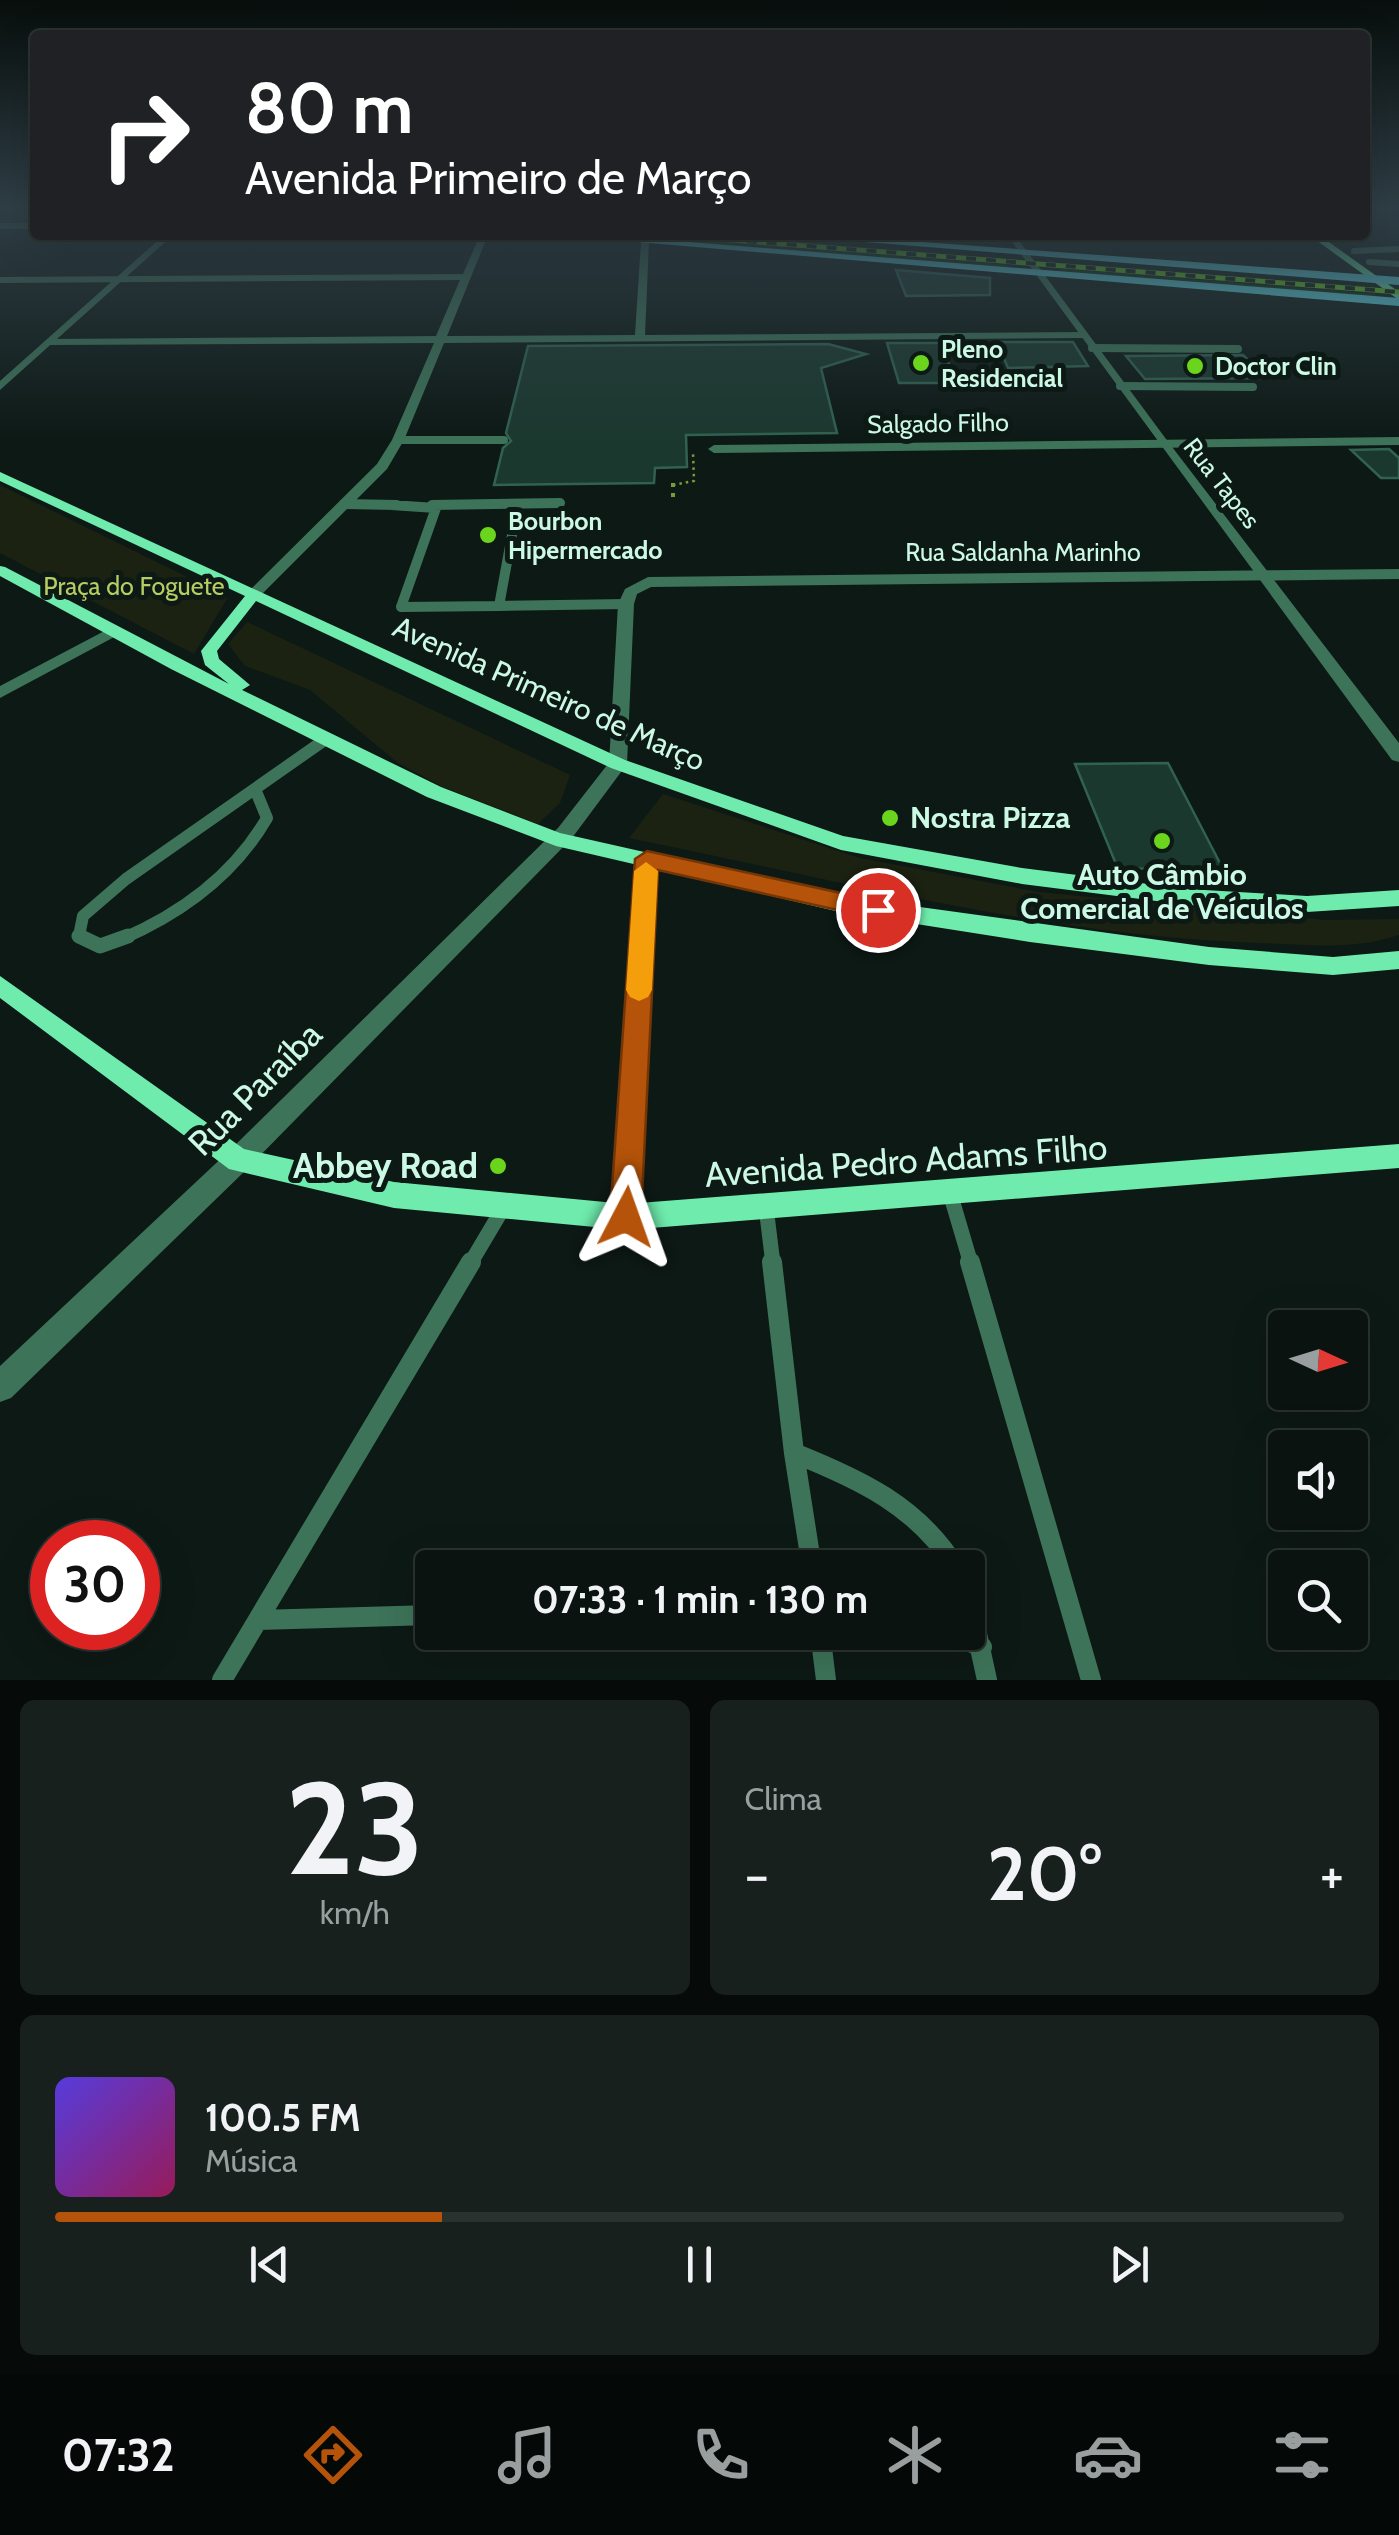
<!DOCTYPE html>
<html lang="pt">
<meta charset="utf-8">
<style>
:root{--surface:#0a1310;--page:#18201e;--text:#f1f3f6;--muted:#999e9f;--line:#2a3230;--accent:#b45309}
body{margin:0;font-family:Cabin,sans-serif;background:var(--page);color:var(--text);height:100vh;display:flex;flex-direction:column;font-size:38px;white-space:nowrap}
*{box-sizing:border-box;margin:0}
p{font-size:32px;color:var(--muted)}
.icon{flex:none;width:55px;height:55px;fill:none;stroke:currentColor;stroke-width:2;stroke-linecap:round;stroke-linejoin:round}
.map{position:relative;height:1680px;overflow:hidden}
.details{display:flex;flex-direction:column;gap:20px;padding:20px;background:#060a09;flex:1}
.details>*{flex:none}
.top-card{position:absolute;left:30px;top:30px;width:1340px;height:210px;border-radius:10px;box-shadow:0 10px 40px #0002,0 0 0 2px var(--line);background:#202124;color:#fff;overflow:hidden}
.needle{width:65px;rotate:94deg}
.buttons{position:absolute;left:1268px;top:1310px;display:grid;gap:20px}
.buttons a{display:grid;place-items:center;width:100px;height:100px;border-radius:10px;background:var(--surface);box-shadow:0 10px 40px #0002,0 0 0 2px var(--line);font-size:50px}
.speed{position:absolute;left:30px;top:1520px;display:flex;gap:20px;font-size:50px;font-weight:700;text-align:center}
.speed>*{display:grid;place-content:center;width:130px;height:130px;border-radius:50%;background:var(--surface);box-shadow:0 10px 40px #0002,0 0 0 2px var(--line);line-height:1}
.speed .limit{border:15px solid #d22;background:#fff;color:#111}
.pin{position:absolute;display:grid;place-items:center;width:85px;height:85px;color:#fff;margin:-42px;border:5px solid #fff;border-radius:50%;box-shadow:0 2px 10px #0007}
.me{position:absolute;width:110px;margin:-55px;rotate:4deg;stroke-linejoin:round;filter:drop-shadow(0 0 8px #0008)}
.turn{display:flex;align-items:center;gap:35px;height:210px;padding:0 50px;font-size:45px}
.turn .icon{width:130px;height:130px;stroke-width:2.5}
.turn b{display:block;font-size:70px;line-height:85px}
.big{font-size:75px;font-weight:700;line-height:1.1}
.details .widget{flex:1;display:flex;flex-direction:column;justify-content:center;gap:15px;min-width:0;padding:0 35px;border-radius:15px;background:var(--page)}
.details .dial{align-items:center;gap:0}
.dial b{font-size:130px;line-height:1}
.song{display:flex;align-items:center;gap:30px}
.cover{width:120px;height:120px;border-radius:15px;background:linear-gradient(135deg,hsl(250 70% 55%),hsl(330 70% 35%))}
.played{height:10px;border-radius:5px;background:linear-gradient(90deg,var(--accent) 30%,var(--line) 30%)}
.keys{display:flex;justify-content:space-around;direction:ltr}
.heat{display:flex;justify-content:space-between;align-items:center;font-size:55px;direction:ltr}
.details .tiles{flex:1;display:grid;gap:20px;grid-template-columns:1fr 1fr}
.widget:last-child{grid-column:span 2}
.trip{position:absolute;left:415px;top:1550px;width:570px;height:100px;border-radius:10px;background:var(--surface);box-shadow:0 10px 40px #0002,0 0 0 2px var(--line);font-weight:700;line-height:100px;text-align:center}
.tabs{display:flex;height:160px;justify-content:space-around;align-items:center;background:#040806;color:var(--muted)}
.tabs .icon{width:70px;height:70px}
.tabs .selected{color:var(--accent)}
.tabs b{font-size:45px;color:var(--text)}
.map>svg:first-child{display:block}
.green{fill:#1b2211}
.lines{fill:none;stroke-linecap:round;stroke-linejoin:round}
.stream{stroke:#0d3111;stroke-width:4}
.building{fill:#1b382e;stroke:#306151;stroke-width:2.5}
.path-far1{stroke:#759d3b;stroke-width:2.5;stroke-dasharray:2.5 4;stroke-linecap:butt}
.path{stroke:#759d3b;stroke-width:4;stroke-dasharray:4 6;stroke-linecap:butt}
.service-far5{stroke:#3d7359;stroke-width:6}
.service-far4{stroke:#3d7359;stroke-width:8}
.service-far3{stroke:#3d7359;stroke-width:10}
.service-far2{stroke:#3d7359;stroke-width:12}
.service-far1{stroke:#3d7359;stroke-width:15}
.service{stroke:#3d7359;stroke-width:20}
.minor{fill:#3d7359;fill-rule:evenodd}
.tertiary{fill:#3d7359;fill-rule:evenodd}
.secondary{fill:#6fecad;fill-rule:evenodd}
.primary{fill:#61ddea;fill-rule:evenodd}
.rail-casing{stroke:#6bd41c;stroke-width:5}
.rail{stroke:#0d1915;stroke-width:4;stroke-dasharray:10;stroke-linecap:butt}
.route{fill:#b45309;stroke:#753606;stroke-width:2.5}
.slow{fill:#f59e0b}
.poi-dot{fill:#6bd41c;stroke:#0d1915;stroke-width:4}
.labels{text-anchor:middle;stroke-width:10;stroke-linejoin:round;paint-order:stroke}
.far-poi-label{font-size:25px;font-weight:bold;fill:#ccf8e6;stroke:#0d1915;text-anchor:start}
.far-street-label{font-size:25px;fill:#ccf8e6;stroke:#0d1915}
.far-park-label{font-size:25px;fill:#b6cd62;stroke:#0d1915}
.street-label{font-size:30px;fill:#ccf8e6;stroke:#0d1915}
.poi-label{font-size:30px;font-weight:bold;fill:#ccf8e6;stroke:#0d1915;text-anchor:start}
.near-street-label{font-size:35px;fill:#ccf8e6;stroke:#0d1915}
.near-poi-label{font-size:35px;font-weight:bold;fill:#ccf8e6;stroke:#0d1915;text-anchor:end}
</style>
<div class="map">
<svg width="1399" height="1680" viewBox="0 0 1399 1680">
<rect width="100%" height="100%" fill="#0d1915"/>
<path class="green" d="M0,485l228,112 -34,57 -194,-101z
M247,622l323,153 -10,28 -22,21 -95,-37 -45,-24 -88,-73 -65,-24 -17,-22z
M663,794l197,64 179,34 286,28 74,-1v16c-49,16 -92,9 -142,8 -212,-8 -421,-63 -628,-105z"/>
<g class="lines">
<path class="stream" d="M614,235l394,32
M1061,271l313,25"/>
</g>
<path class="building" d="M896,270l94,8v17l-84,1z
M997,342h76l15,24 -80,2z
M887,343h53l17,40h-58z
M828,344l38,10 -45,14 16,65 -151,2 1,32 -32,1 -1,15 -160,2 9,-37 8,-7 -5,-8 22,-87z
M1243,355l23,23 -121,1 -19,-23z
M1389,449l10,9v20h-18l-30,-28z
M1168,763l54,104 -104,2 -43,-105z"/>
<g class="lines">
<path class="path-far1" d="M673,485l21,-4 -1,-29"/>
<path class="path" d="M673,483v18"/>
<path class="service-far5" d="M1354,251l45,-2
M1369,262l30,2"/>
<path class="service-far4" d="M1092,348l146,1
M1120,386l133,1
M398,440h106"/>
<path class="service-far3" d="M344,504l53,1
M391,505l45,3 -35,99 98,-1 17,-93
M432,505l128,-2
M499,606l127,-2"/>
<path class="service-far2" d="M85,939l-6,-3 4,-20 43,-37 200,-140
M122,939c60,-26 112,-64 145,-121l-12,-29"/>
<path class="service-far1" d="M79,936l21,10 28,-10
M950,1193l21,71
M766,1207l7,57
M470,1264l35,-59"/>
<path class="service" d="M772,1262l22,191 18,115
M970,1262l121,418
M794,1453c65,26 124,53 162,115
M968,1593l19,87
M258,1620l174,-5
M820,1632l6,48
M946,1632l36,15
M222,1680l249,-418"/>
<path class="minor" d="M0,223h35v6h-35z
M480,235h8l-41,101 188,-1 6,-93 4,-3 4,3 -4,93 438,-3 5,3 -5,3 -639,5 -40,97 -17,29 -127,127 -5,2 -8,-5 3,-3 127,-126 15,-24 42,-97 -384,2 -5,-3 5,-3 386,-3 24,-56 -460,3v-6l463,-3z
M1399,437v8l-685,8 -6,-4 6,-4z
M1399,569v10l-748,8 -14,7 -3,10 -7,160 -9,6 -9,-6 9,-160 7,-15 23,-12z
M112,627l6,2v6l-118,63v-12z
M647,852l10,7 -17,358 -4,9 -10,4 -10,-4 -4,-9 25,-358z"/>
<path class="tertiary" d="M164,235h9l-173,155v-9z
M1007,235h8l151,204 233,304v19l-7,-2z
M618,758l9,6 -55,74 -325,331 -236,229 -11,4v-36l229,-215 329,-323 53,-68z"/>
<path class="secondary" d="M1309,235h10l80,57v8z
M0,472l625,288 218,76 179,32 166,21 119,7 92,-6v16l-92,6 -119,-7 -166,-21 -181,-34 -230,-82 -355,-167 -39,50 2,8 31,26 -8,5 199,97 119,46 280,63 369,51 124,10 66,-6v18l-66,6 -124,-10 -179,-23 -190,-30 -284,-66 -129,-49 -256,-128 -171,-93v-10l5,1 224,117 -24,-19 -4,-14 44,-55 -245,-115z
M0,976l244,173 150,33 232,22 773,-60v24l-773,62 -232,-22 -165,-39 -229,-171z"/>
<path class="primary" d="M554,235h46l799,63v8z
M778,235h49l572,42v8z"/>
<g class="rail-casing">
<path id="rail" d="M667,235l732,57"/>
</g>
<use href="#rail" class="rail"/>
</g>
<linearGradient id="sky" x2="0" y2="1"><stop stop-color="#070e0c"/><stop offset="0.47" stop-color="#2f3e46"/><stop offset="1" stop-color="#2f3e46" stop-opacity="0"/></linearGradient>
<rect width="1399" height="442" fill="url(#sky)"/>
<path class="route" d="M647,851l231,50 9,2 3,7 -3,7 -9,2 -220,-49 -17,347 -5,10 -10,5 -11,-5 -5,-10 25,-358z"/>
<path class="slow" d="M646,862l12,9 -6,119 -4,7 -9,4 -9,-4 -4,-7 8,-119z"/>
<g class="poi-dot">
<circle cx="921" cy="363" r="10"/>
<circle cx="1195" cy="366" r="10"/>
<circle cx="488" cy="535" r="10"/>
<circle cx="890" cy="818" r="10"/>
<circle cx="1162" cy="841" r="10"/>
<circle cx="498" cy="1166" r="10"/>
</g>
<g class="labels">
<g class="far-poi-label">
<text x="941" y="358">Pleno<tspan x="941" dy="29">Residencial</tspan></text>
<text x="1215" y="375">Doctor Clin</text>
<text x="508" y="530">Bourbon<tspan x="508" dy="29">Hipermercado</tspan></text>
</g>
<g class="far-street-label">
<text transform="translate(938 423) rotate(-1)" y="9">Salgado Filho</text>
<text transform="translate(1222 483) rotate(52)" y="9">Rua Tapes</text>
<text x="1023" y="561">Rua Saldanha Marinho</text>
</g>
<g class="far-park-label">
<text x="134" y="595">Praça do Foguete</text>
</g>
<g class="street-label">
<text transform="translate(549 694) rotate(24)" y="10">Avenida Primeiro de Março</text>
</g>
<g class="poi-label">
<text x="910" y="828">Nostra Pizza</text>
<text x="1162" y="885" text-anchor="middle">Auto Câmbio<tspan x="1162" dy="34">Comercial de Veículos</tspan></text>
</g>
<g class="near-street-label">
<text transform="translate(255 1089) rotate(-45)" y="12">Rua Paraíba</text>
<text transform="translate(906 1161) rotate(-4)" y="12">Avenida Pedro Adams Filho</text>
</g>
<g class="near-poi-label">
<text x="478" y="1178">Abbey Road</text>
</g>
</g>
</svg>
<div class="buttons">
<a><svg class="needle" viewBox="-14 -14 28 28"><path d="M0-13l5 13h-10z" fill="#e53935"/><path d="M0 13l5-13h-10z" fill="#999e9f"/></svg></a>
<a><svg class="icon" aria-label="sound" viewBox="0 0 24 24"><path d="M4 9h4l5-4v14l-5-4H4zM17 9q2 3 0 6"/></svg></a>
<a><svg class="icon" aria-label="search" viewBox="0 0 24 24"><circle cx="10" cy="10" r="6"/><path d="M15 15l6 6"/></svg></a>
</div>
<div class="speed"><div class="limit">30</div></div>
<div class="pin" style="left:878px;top:910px;background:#d93025"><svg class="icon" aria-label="arrive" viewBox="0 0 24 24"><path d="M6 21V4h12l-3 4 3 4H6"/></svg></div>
<svg class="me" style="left:626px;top:1217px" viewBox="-20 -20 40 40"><path d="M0-17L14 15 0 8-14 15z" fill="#b45309" stroke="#fff" stroke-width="4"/></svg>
<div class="trip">07:33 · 1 min · 130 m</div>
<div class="top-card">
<div class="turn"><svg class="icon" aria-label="right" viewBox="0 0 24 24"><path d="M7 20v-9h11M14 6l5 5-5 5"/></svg><div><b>80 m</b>Avenida Primeiro de Março</div></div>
</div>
</div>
<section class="details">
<div class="tiles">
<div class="widget dial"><b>23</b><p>km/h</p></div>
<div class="widget"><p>Clima</p>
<div class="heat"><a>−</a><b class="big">20°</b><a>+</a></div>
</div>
<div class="widget">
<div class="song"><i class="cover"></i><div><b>100.5 FM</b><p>Música</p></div></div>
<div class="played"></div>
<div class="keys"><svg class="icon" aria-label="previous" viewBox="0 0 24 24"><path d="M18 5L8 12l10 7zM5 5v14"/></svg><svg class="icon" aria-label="pause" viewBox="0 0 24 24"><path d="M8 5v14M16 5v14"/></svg><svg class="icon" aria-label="next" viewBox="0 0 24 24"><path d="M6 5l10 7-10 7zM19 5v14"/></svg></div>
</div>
</div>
</section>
<nav class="tabs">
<b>07:32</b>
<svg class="icon selected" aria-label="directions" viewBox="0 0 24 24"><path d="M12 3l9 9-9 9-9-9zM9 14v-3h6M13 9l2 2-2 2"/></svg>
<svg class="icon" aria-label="music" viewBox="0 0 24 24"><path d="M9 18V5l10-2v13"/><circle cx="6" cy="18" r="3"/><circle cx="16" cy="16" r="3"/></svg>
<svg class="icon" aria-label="phone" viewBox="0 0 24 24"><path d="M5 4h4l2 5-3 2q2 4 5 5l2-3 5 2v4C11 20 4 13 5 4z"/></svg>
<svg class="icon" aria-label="climate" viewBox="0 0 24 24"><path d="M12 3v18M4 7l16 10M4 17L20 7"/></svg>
<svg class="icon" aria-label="car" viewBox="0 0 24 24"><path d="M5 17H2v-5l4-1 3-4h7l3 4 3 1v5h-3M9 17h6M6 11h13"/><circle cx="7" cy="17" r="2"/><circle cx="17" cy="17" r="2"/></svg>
<svg class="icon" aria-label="filters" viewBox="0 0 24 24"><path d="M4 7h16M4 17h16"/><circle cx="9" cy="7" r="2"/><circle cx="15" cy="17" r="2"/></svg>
</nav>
